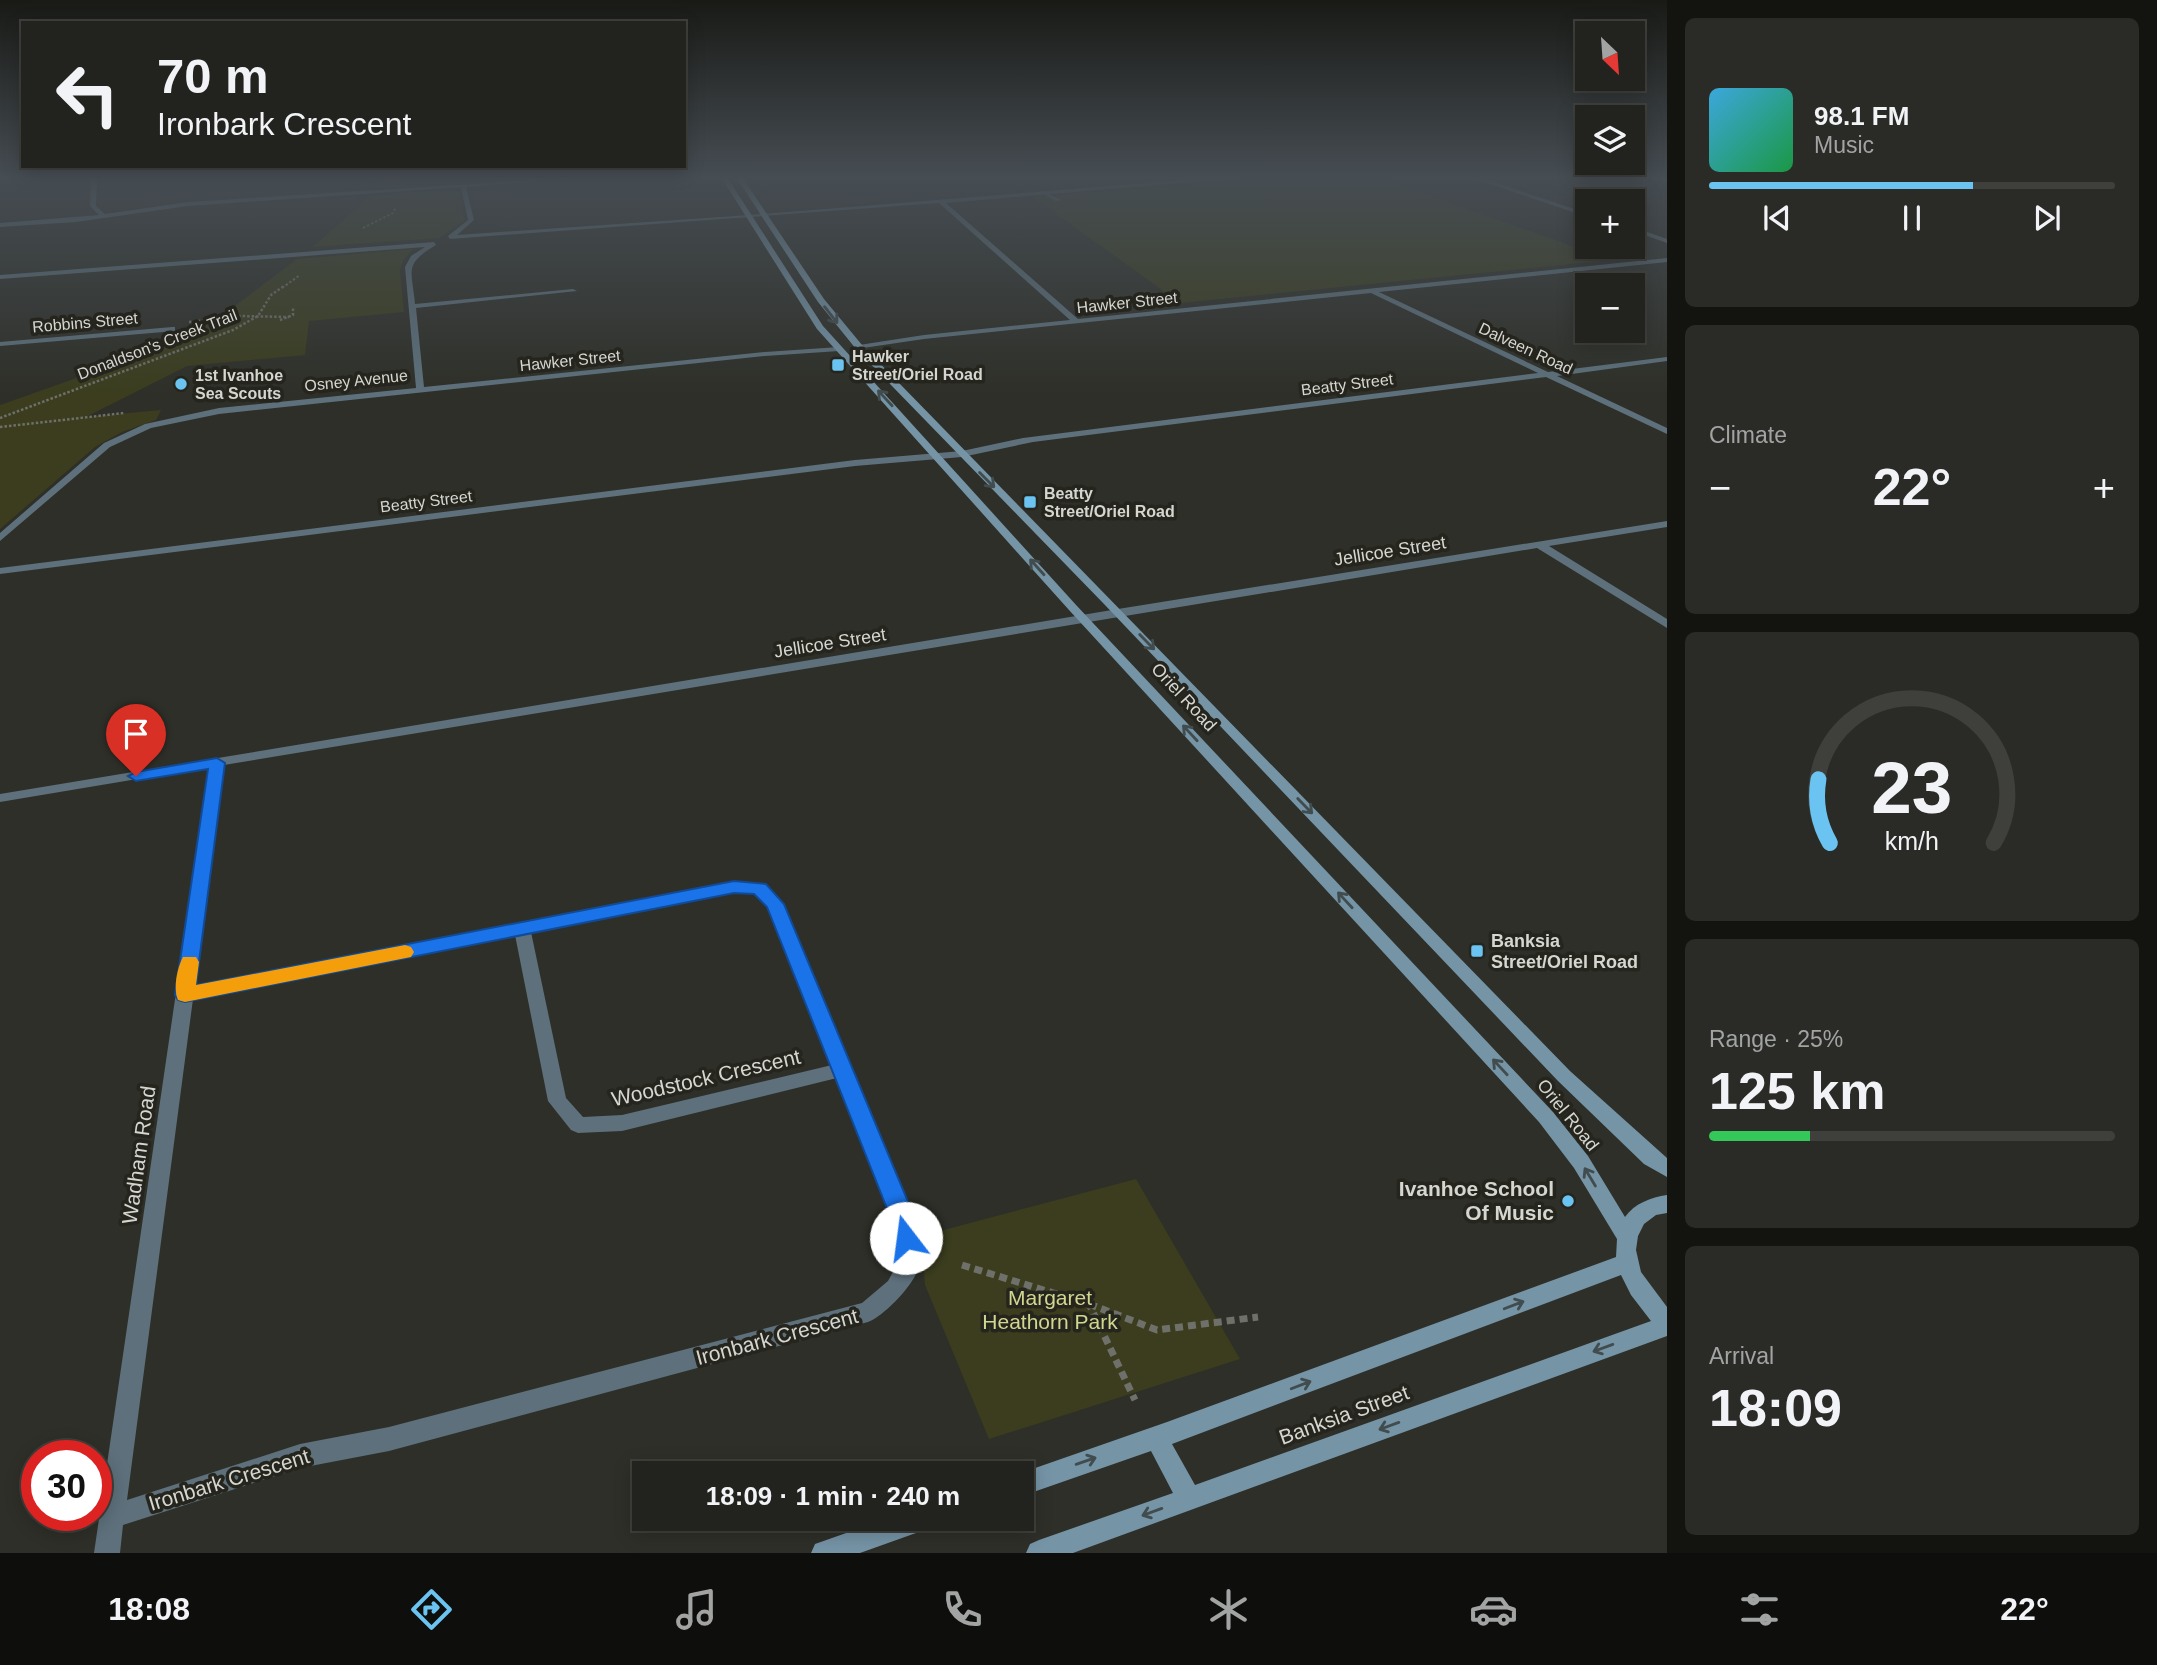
<!DOCTYPE html>
<meta charset="utf-8">
<style>
:root{--surface:#22231e;--page:#2a2b27;--text:#f1f3f6;--muted:#a2a4a4;--line:#3f403c;--accent:#6ac3f1}
body{margin:0;font-family:Arial,sans-serif;background:var(--page);color:var(--text);height:100vh;display:flex;flex-direction:column;font-size:26px;white-space:nowrap}
*{box-sizing:border-box;margin:0}
p{font-size:23px;color:var(--muted)}
.icon{flex:none;width:38px;height:38px;fill:none;stroke:currentColor;stroke-width:2;stroke-linecap:round;stroke-linejoin:round}
.map{position:relative;flex:1;overflow:hidden}
.drawer{display:flex;flex-direction:column;gap:18px;padding:18px;background:#131310;width:490px}
.drawer>*{flex:none}
.hud{position:absolute;left:21px;top:21px;width:665px;height:147px;border-radius:0px;box-shadow:0 4px 18px #0003,0 0 0 2px var(--line);background:#22231e;color:var(--text);overflow:hidden}
.needle{width:46px;rotate:155deg}
.fabs{position:absolute;left:1575px;top:21px;display:grid;gap:14px}
.fabs a{display:grid;place-items:center;width:70px;height:70px;border-radius:0px;background:var(--surface);box-shadow:0 4px 18px #0003,0 0 0 2px var(--line);font-size:35px}
.speed{position:absolute;left:21px;top:1440px;display:flex;gap:14px;font-size:35px;font-weight:700;text-align:center}
.speed>*{display:grid;place-content:center;width:91px;height:91px;border-radius:50%;background:var(--surface);box-shadow:0 4px 18px #0003,0 0 0 2px var(--line);line-height:1}
.speed .limit{border:10px solid #d22;background:#fff;color:#111}
.pin{position:absolute;display:grid;place-items:center;width:60px;height:60px;color:#fff;margin:-72px -30px;border-radius:50% 50% 50% 0;rotate:-45deg;box-shadow:0 0 7px #0007}
.pin .icon{rotate:45deg}
.me{position:absolute;width:77px;margin:-38px;rotate:345deg;stroke-linejoin:round;filter:drop-shadow(0 0 5px #0008)}
.turn{display:flex;align-items:center;gap:24px;height:147px;padding:0 21px;font-size:32px}
.turn .icon{width:91px;height:91px;stroke-width:2.5}
.turn b{display:block;font-size:49px;line-height:60px}
.big{font-size:52px;font-weight:800;line-height:1.1}
.drawer .widget{flex:1;display:flex;flex-direction:column;justify-content:center;gap:10px;min-width:0;padding:0 24px;border-radius:10px;background:var(--page)}
.drawer .dial{align-items:center;gap:0}
.dial svg{height:182px;overflow:visible;fill:none;stroke:var(--line);stroke-width:7;stroke-linecap:round;text-anchor:middle}
.dial text{fill:var(--text);stroke:none}
.song{display:flex;align-items:center;gap:21px}
.cover{width:84px;height:84px;border-radius:10px;background:linear-gradient(135deg,hsl(200 70% 55%),hsl(140 70% 35%))}
.played{height:7px;border-radius:4px;background:linear-gradient(90deg,var(--accent) 65%,var(--line) 65%)}
.keys{display:flex;justify-content:space-around;direction:ltr}
.heat{display:flex;justify-content:space-between;align-items:center;font-size:38px;direction:ltr}
.charge{height:10px;border-radius:5px;background:linear-gradient(90deg,#34c759 25%,var(--line) 0)}
.trip{position:absolute;left:632px;top:1461px;width:402px;height:70px;border-radius:0px;background:var(--surface);box-shadow:0 4px 18px #0003,0 0 0 2px var(--line);font-weight:800;line-height:70px;text-align:center}
.tab-bar{display:flex;height:112px;justify-content:space-around;align-items:center;background:#0e0e0c;color:var(--muted)}
.tab-bar .icon{width:49px;height:49px}
.tab-bar .current{color:var(--accent)}
.tab-bar b{font-size:32px;color:var(--text)}
main{display:flex;flex:1;min-height:0}
.map>svg:first-child{display:block}
.green{fill:#3b3d1e}
.lines{fill:none;stroke-linecap:round;stroke-linejoin:round}
.path-far2{stroke:#6f706a;stroke-width:2;stroke-dasharray:2.5 2;stroke-linecap:butt}
.path-far1{stroke:#6f706a;stroke-width:2.5;stroke-dasharray:2.5 2;stroke-linecap:butt}
.path{stroke:#6f706a;stroke-width:7;stroke-dasharray:8 5;stroke-linecap:butt}
.lane{fill:#5d707b;fill-rule:evenodd}
.street{fill:#5d707b;fill-rule:evenodd}
.secondary{fill:#7594a6;fill-rule:evenodd}
.oneway{stroke:#414c4e}
.route{fill:#1a73e8;stroke:#114b97;stroke-width:2}
.slow{fill:#f59e0b}
.poi-dot{fill:#6ac3f1;stroke:#25251e;stroke-width:2.5}
.labels{text-anchor:middle;stroke-width:7;stroke-linejoin:round;paint-order:stroke}
.far-street-label{font-size:16px;fill:#d6d6d1;stroke:#25251e}
.far-poi-label{font-size:16px;font-weight:bold;fill:#d6d6d1;stroke:#25251e;text-anchor:start}
.street-label{font-size:18px;fill:#d6d6d1;stroke:#25251e}
.poi-label{font-size:18px;font-weight:bold;fill:#d6d6d1;stroke:#25251e;text-anchor:start}
.near-street-label{font-size:21px;fill:#d6d6d1;stroke:#25251e}
.near-poi-label{font-size:21px;font-weight:bold;fill:#d6d6d1;stroke:#25251e;text-anchor:end}
.near-park-label{font-size:21px;fill:#d0d78e;stroke:#25251e}
</style>
<main>
<div class="map">
<svg width="1667" height="1553" viewBox="0 0 1667 1553">
<rect width="100%" height="100%" fill="#2e2f28"/>
<path class="green" d="M321,177h78l8,9 -29,2 -2,-4z
M1295,177h83l233,83 -431,43 -147,-106z
M454,190l4,2 7,28 -26,18 -126,9 57,-51z
M413,249l-10,12 -3,10 4,41 -95,9 -4,34 -118,11 -101,51 75,-7 -5,10 -34,12 -27,15 -95,82v-124l71,-25 153,-66 73,-55z
M1136,1179l104,180 -251,80 -64,-154 -4,-49z"/>
<g class="lines">
<path class="path-far2" d="M363,228l30,-15 3,-6
M282,288l18,-13"/>
<path class="path-far1" d="M280,320l13,-5v-7
M189,322l50,-6 50,1
M0,418l233,-88 25,-14 13,-21 13,-9
M0,427l124,-14"/>
<path class="path" d="M962,1265l127,39 46,96
M1089,1304l68,26 101,-13"/>
<path class="lane" d="M1042,191l19,9 -5,1 -14,-8z"/>
<path class="street" d="M91,177h6l-1,29 9,8 83,-12 397,-25 -119,10 8,33 -17,15 292,-20 474,-38h24l-301,26 132,116 589,-61v4l-288,30 169,80 119,-15v4l-110,15 110,52v6l-121,-57 -513,65 -71,15 -107,9 -855,108v-6l855,-108 107,-9 61,-13 515,-65 -167,-80 -447,46 -68,10v-4h3l65,-10 146,-15 -131,-117 -489,36 -2,-3 20,-16 -7,-33 -273,19 -112,16 -76,5v-4l99,-8 -9,-9z
M1470,177h8l109,36v4z
M1651,177l16,2v4l-15,-5z
M1633,227l34,12v4l-34,-12z
M434,242l2,3c-33,20 -24,24 -21,59l158,-15 4,2 -161,17 8,79 341,-35 74,-5 4,2 -4,2 -74,5 -546,58 -68,14 -41,19 -110,94v-8l104,-90 41,-19 74,-16 197,-20 -11,-121 6,-11 14,-9 -425,32v-4z
M172,327h3v4l-175,15v-4z
M1667,521v6l-118,19 118,73v9l-130,-80 -1313,217 -30,221 540,-104 31,3 18,19 129,312c2,11 11,34 9,44 -2,20 -35,55 -53,62l-479,129 -89,17 -177,57 -3,28h-26l115,-786 -209,35v-8l1118,-185zM734,892l21,2 13,13 64,158 -210,50 -39,2 -17,-19 -35,-166zM515,935l33,166 23,29 7,3 44,-2 215,-53 55,138 8,43 -12,22 -26,22 -473,124 -89,17 -173,56 66,-501z"/>
<path class="secondary" d="M721,177h6l96,149 254,280 476,506 35,44 37,61c9,-13 26,-20 42,-22v18l-11,2 -12,9 -6,12 -2,14 5,22 26,35v29l-594,217h-47l4,-9 9,-4 134,-47 -22,-42 -129,45v-22h-4l149,-52 449,-165 1,-18 -43,-71 -35,-46 -470,-512 -252,-281zM1621,1275l10,20 20,26 -456,164 -23,-41z
M736,177h6l82,122 38,46 708,726 97,87v19l-23,-13 -86,-83 -454,-477 -248,-255 -38,-47z
M886,1519h47l-3,9 -70,25h-49l4,-9z"/>
</g>
<defs><path id="oneway-shaft" d="M-6 0H5M1.5-3L5.5 0L1.5 3" fill="none" stroke-width="1.6" stroke-linecap="round" stroke-linejoin="round" transform="scale(1.75)"/></defs>
<g class="oneway">
<use href="#oneway-shaft" transform="translate(831 315) rotate(52)"/>
<use href="#oneway-shaft" transform="translate(885 398) rotate(-133)"/>
<use href="#oneway-shaft" transform="translate(987 480) rotate(45)"/>
<use href="#oneway-shaft" transform="translate(1037 567) rotate(-132)"/>
<use href="#oneway-shaft" transform="translate(1147 642) rotate(46)"/>
<use href="#oneway-shaft" transform="translate(1190 733) rotate(-133)"/>
<use href="#oneway-shaft" transform="translate(1305 806) rotate(46)"/>
<use href="#oneway-shaft" transform="translate(1345 900) rotate(-133)"/>
<use href="#oneway-shaft" transform="translate(1500 1067) rotate(-133)"/>
<use href="#oneway-shaft" transform="translate(1590 1177) rotate(-121)"/>
<use href="#oneway-shaft" transform="translate(1514 1305) rotate(-21)"/>
<use href="#oneway-shaft" transform="translate(1603 1348) rotate(160)"/>
<use href="#oneway-shaft" transform="translate(1301 1385) rotate(-21)"/>
<use href="#oneway-shaft" transform="translate(1389 1426) rotate(160)"/>
<use href="#oneway-shaft" transform="translate(1086 1461) rotate(-19)"/>
<use href="#oneway-shaft" transform="translate(1152 1512) rotate(160)"/>
</g>
<linearGradient id="sky" x2="0" y2="1"><stop stop-color="#191a16"/><stop offset="0.45" stop-color="#464d53"/><stop offset="1" stop-color="#464d53" stop-opacity="0"/></linearGradient>
<rect width="1667" height="394" fill="url(#sky)"/>
<path class="route" d="M217,758l8,5 -29,222 538,-104 32,3 18,20 130,312 4,22 -3,7 -9,4 -8,-4 -8,-29 -123,-309 -13,-13 -20,-1 -549,109 -7,-2 -3,-5 33,-226 -72,12 -8,-5 8,-4z"/>
<path class="slow" d="M405,945l6,2 3,5 -3,5 -226,45 -7,-2c-5,-11 -1,-32 5,-43h13l3,5 -3,23z"/>
<g class="poi-dot">
<rect x="831" y="358" width="14" height="14" rx="3.5"/>
<circle cx="181" cy="384" r="7"/>
<rect x="1023" y="495" width="14" height="14" rx="3.5"/>
<rect x="1470" y="944" width="14" height="14" rx="3.5"/>
<circle cx="1568" cy="1201" r="7"/>
</g>
<g class="labels">
<g class="far-street-label">
<text transform="translate(1127 302) rotate(-6)" y="6">Hawker Street</text>
<text transform="translate(85 322) rotate(-5)" y="6">Robbins Street</text>
<text transform="translate(157 344) rotate(-21)" y="6">Donaldson's Creek Trail</text>
<text transform="translate(1526 348) rotate(25)" y="6">Dalveen Road</text>
<text transform="translate(570 360) rotate(-6)" y="6">Hawker Street</text>
<text transform="translate(356 380) rotate(-6)" y="6">Osney Avenue</text>
<text transform="translate(1347 384) rotate(-7)" y="6">Beatty Street</text>
<text transform="translate(426 501) rotate(-7)" y="6">Beatty Street</text>
</g>
<g class="far-poi-label">
<text x="852" y="362">Hawker<tspan x="852" dy="18">Street/Oriel Road</tspan></text>
<text x="195" y="381">1st Ivanhoe<tspan x="195" dy="18">Sea Scouts</tspan></text>
<text x="1044" y="499">Beatty<tspan x="1044" dy="18">Street/Oriel Road</tspan></text>
</g>
<g class="street-label">
<text transform="translate(1390 551) rotate(-9)" y="6">Jellicoe Street</text>
<text transform="translate(830 643) rotate(-9)" y="6">Jellicoe Street</text>
<text transform="translate(1184 697) rotate(47)" y="6">Oriel Road</text>
<text transform="translate(1568 1115) rotate(51)" y="6">Oriel Road</text>
</g>
<g class="poi-label">
<text x="1491" y="947">Banksia<tspan x="1491" dy="21">Street/Oriel Road</tspan></text>
</g>
<g class="near-street-label">
<text transform="translate(706 1078) rotate(-13)" y="7">Woodstock Crescent</text>
<text transform="translate(139 1155) rotate(-82)" y="7">Wadham Road</text>
<text transform="translate(777 1337) rotate(-15)" y="7">Ironbark Crescent</text>
<text transform="translate(1344 1415) rotate(-20)" y="7">Banksia Street</text>
<text transform="translate(229 1480) rotate(-17)" y="7">Ironbark Crescent</text>
</g>
<g class="near-poi-label">
<text x="1554" y="1196">Ivanhoe School<tspan x="1554" dy="24">Of Music</tspan></text>
</g>
<g class="near-park-label">
<text x="1050" y="1305">Margaret<tspan x="1050" dy="24">Heathorn Park</tspan></text>
</g>
</g>
</svg>
<div class="fabs">
<a><svg class="needle" viewBox="-14 -14 28 28"><path d="M0-13l5 13h-10z" fill="#e53935"/><path d="M0 13l5-13h-10z" fill="#a2a4a4"/></svg></a>
<a><svg class="icon" aria-label="layers" viewBox="0 0 24 24"><path d="M12 4l9 5-9 5-9-5zM3 14l9 5 9-5"/></svg></a>
<a>+</a>
<a>−</a>
</div>
<div class="speed"><div class="limit">30</div></div>
<div class="pin" style="left:136px;top:776px;background:#d93025"><svg class="icon" aria-label="arrive" viewBox="0 0 24 24"><path d="M6 21V4h12l-3 4 3 4H6"/></svg></div>
<svg class="me" style="left:906px;top:1238px" viewBox="-20 -20 40 40"><circle r="19" fill="#fff"/><path d="M0-13L10 11 0 6-10 11z" fill="#1a73e8"/></svg>
<div class="trip">18:09 · 1 min · 240 m</div>
<div class="hud">
<div class="turn"><svg class="icon" aria-label="left" viewBox="0 0 24 24"><path d="M17 20v-9H6M10 6l-5 5 5 5"/></svg><div><b>70 m</b>Ironbark Crescent</div></div>
</div>
</div>
<section class="drawer">
<div class="widget">
<div class="song"><i class="cover"></i><div><b>98.1 FM</b><p>Music</p></div></div>
<div class="played"></div>
<div class="keys"><svg class="icon" aria-label="previous" viewBox="0 0 24 24"><path d="M18 5L8 12l10 7zM5 5v14"/></svg><svg class="icon" aria-label="pause" viewBox="0 0 24 24"><path d="M8 5v14M16 5v14"/></svg><svg class="icon" aria-label="next" viewBox="0 0 24 24"><path d="M6 5l10 7-10 7zM19 5v14"/></svg></div>
</div>
<div class="widget"><p>Climate</p>
<div class="heat"><a>−</a><b class="big">22°</b><a>+</a></div>
</div>
<div class="widget dial"><svg viewBox="0 0 100 80">
<path d="M14 69A42 42 0 1 1 86 69"/>
<path d="M14 69A42 42 0 0 1 9 41" stroke="#6ac3f1"/>
<text x="50" y="56" font-size="32" font-weight="700">23</text>
<text x="50" y="72" font-size="11">km/h</text>
</svg></div>
<div class="widget"><p>Range · 25%</p><b class="big">125 km</b><div class="charge"></div></div>
<div class="widget"><p>Arrival</p><b class="big">18:09</b></div>
</section>
</main>
<nav class="tab-bar">
<b>18:08</b>
<svg class="icon current" aria-label="directions" viewBox="0 0 24 24"><path d="M12 3l9 9-9 9-9-9zM9 14v-3h6M13 9l2 2-2 2"/></svg>
<svg class="icon" aria-label="music" viewBox="0 0 24 24"><path d="M9 18V5l10-2v13"/><circle cx="6" cy="18" r="3"/><circle cx="16" cy="16" r="3"/></svg>
<svg class="icon" aria-label="phone" viewBox="0 0 24 24"><path d="M5 4h4l2 5-3 2q2 4 5 5l2-3 5 2v4C11 20 4 13 5 4z"/></svg>
<svg class="icon" aria-label="climate" viewBox="0 0 24 24"><path d="M12 3v18M4 7l16 10M4 17L20 7"/></svg>
<svg class="icon" aria-label="car" viewBox="0 0 24 24"><path d="M5 17H2v-5l4-1 3-4h7l3 4 3 1v5h-3M9 17h6M6 11h13"/><circle cx="7" cy="17" r="2"/><circle cx="17" cy="17" r="2"/></svg>
<svg class="icon" aria-label="filters" viewBox="0 0 24 24"><path d="M4 7h16M4 17h16"/><circle cx="9" cy="7" r="2"/><circle cx="15" cy="17" r="2"/></svg>
<b>22°</b>
</nav>
